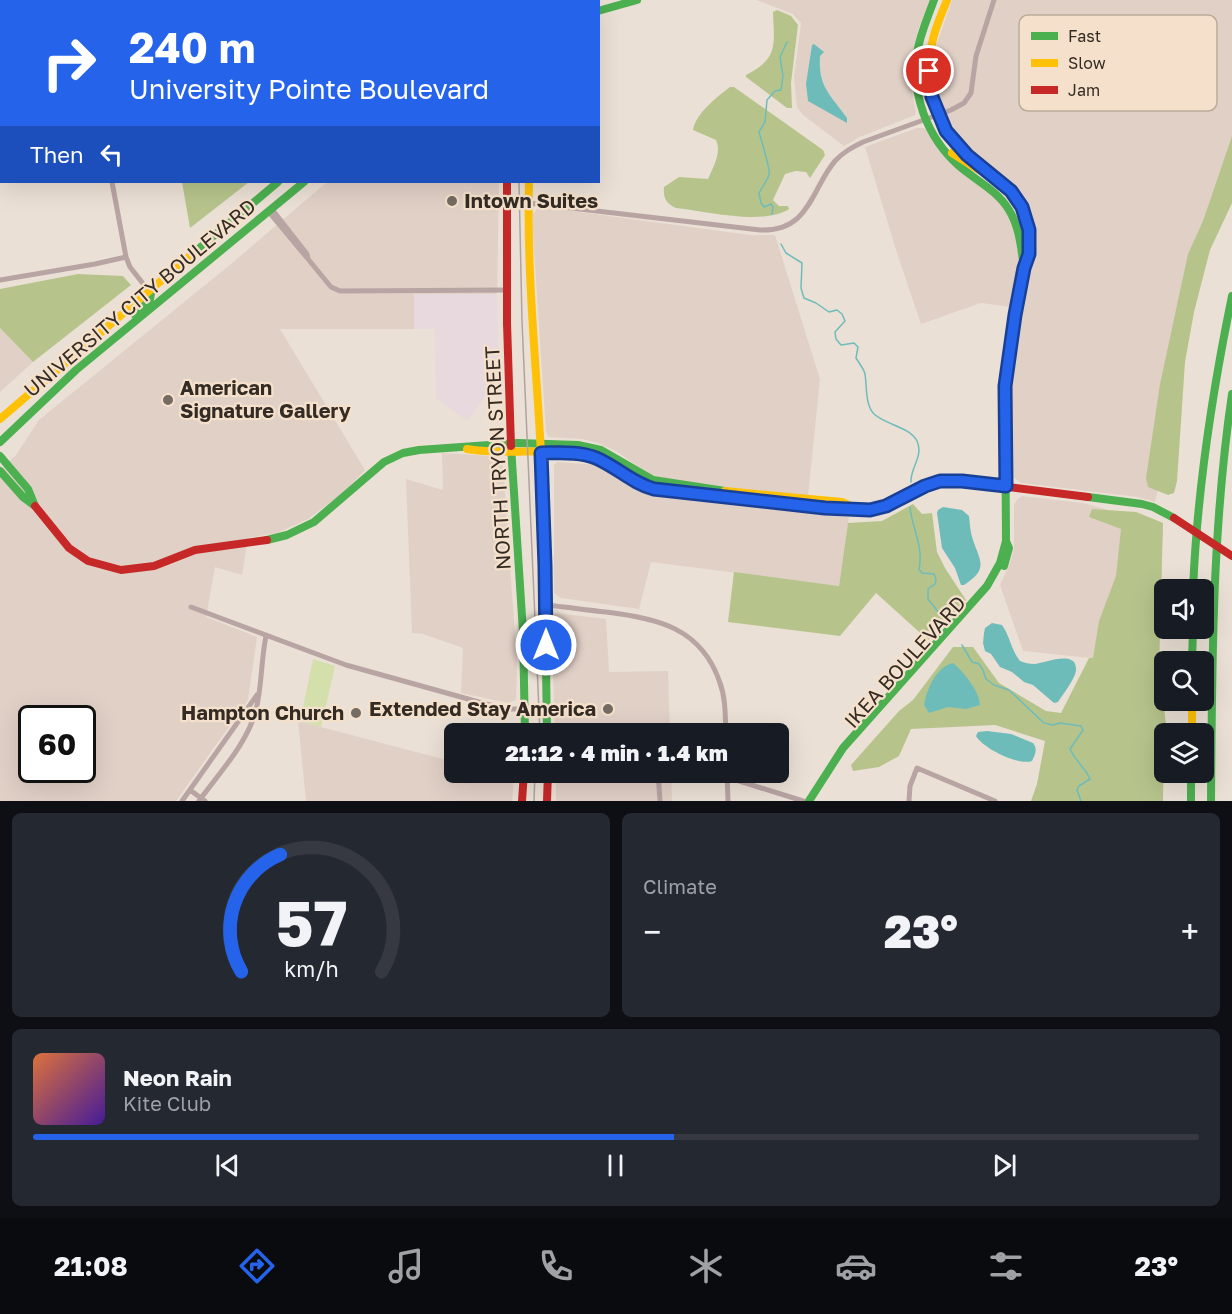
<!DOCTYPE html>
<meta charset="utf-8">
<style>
:root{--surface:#171b24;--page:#242831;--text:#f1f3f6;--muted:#9ea1a6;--line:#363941;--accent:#2563eb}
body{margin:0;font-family:"Golos Text",sans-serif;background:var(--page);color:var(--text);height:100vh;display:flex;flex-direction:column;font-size:22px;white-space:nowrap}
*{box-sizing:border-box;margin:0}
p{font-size:20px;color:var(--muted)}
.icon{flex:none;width:33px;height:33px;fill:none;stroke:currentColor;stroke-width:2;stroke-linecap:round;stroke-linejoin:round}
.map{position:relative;height:801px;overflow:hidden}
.drawer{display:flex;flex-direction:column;gap:12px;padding:12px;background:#0d0f14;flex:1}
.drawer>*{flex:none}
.banner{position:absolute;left:0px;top:0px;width:600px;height:183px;box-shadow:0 6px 24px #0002;background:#2563eb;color:#fff;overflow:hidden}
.controls{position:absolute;left:1154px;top:579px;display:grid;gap:12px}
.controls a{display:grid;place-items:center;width:60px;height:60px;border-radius:9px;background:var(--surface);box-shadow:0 6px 24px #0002;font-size:30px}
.speed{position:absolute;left:18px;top:705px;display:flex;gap:12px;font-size:30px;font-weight:700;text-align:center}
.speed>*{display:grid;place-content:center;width:78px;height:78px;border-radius:50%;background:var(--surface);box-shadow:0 6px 24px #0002;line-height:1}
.speed .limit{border:3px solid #111;border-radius:9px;background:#fff;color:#111}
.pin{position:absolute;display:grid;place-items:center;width:51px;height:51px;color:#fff;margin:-26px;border:3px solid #fff;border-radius:50%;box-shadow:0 2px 6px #0007}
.me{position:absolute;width:66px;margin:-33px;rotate:0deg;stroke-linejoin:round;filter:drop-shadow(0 0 4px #0008)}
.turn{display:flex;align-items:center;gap:21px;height:126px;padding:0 30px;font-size:27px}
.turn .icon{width:78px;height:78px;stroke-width:2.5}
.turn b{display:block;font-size:42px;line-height:51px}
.then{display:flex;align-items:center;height:57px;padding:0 30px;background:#0003;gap:12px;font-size:22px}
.big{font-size:45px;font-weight:800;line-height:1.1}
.drawer .tile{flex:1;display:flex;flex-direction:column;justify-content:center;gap:9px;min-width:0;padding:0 21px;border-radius:9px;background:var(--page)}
.drawer .dial{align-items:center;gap:0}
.dial svg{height:156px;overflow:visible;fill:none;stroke:var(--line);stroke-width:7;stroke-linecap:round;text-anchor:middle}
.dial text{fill:var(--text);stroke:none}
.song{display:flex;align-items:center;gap:18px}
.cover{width:72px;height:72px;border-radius:9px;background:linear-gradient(135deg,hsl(20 70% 55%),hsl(260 70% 35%))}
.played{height:6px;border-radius:3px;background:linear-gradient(90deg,var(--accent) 55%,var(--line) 55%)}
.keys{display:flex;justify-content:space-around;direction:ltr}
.heat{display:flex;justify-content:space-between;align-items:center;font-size:33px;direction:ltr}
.drawer .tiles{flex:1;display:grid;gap:12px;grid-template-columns:1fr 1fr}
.tile:last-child{grid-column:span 2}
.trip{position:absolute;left:444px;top:723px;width:345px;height:60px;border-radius:9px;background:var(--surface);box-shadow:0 6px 24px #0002;font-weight:800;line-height:60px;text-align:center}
.dock{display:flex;height:96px;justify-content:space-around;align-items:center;background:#090b0e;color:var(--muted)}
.dock .icon{width:42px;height:42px}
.dock .selected{color:var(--accent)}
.dock b{font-size:27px;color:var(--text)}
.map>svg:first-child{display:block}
.commercial{fill:#e1d0c6;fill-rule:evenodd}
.industrial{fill:#e8d9de}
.green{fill:#d3e0ac}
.forest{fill:#b6c48c}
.water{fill:#6ebcba}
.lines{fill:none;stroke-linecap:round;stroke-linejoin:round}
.stream{stroke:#6ebcba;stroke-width:1.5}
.street{stroke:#b9a4a4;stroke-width:5}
.fast{stroke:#4caf50;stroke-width:8}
.slow{stroke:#ffc107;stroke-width:8}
.jam{stroke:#c62828;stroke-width:8}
.tram{stroke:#b0a29e;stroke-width:1.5}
.jam-bridge{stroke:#c62828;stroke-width:8}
.route-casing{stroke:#184099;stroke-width:15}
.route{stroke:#2563eb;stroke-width:10}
.poi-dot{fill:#746b62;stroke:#f5e1cb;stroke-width:2}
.labels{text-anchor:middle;stroke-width:4.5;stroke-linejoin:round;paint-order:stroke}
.poi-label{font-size:20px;font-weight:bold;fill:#342c24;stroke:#f5e1cb;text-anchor:start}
.street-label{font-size:20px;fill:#342c24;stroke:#f5e1cb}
.key{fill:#f5e1cb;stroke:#bbab99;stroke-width:1.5}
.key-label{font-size:16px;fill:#342c24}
</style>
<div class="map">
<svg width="1232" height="801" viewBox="0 0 1232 801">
<rect width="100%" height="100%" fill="#ebe0d5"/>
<path class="commercial" d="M756,0h174l-12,30 -7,28 -2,22 7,31 -1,4 -55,22 -16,9 -41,-31 -6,-8 -3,-30 7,-54 -8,-9z
M952,0h280v161l-29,85 -41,227 -7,29 -17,-5 -117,-14 -9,-7 -5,-79 2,-19 23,-126 -3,-38 -3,-7 -71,-72 -6,-9 -11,-25 -4,-18 -1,-21 4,-19z
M917,128h7l78,77 7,12 6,14 4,27 -8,49 -30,-4 -60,21 -25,-74 -31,-103z
M327,182h172l-2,112 -83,1v34h-134l85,141 -21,22 -36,27 -31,14 -29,5 -6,37 -27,-8 -9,50 51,20 -9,63 -72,101h-176v-331l16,-15 23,-35 192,-156zM32,718h50v52h-50z
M542,207l208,28h25l45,144 -12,117 -105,-11 -45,-7 -15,-8 -27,-19 -18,-8 -16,-4 -34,-2 -2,-6 -13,-197v-20l5,-6z
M0,328l33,34 -33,30z
M442,453l49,3 1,2 3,1 8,7 14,198 -1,36 -8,3 -47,-10 2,-45 -40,-14 -11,-1 -6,-154 37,11z
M557,462l42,3 32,21 23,9 195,22 -10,69 -188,-24 -12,47 -78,-11 -7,-5v-128z
M1022,496l61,7 33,9h20l27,11 -4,142 -136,-14 -23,-66 10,-22 4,-15v-44l4,-5z
M556,613l50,6 3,53 59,-1 2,62h-115l-3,-90v-24z
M298,721l156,41v10l38,1 22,6 -2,22h-206z
M556,773h115l1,28h-116z"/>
<path class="industrial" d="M497,294l2,82 -31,45 -32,-23 -1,-69h-21v-35z"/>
<path class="green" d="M313,659l22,7 -14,61 -21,-6z"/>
<path class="forest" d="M777,10l14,6 7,9 -7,58 1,25h-5l-41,-31v-2c33,-17 28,-30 27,-63z
M730,87h4l89,63 2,5 -15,23 -4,-6 -10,-1 -11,3 -12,26 6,6h9l1,3c-26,17 -83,2 -113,-1 -10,-5 -13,-10 -12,-21l15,-10 29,2c5,-12 14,-26 8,-39l-23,-10c3,-17 24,-33 37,-43z
M1232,136v67l-22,47 -16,62 -9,50 -8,119 -3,12 -6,2 -20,-8 -2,-9 14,-94 28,-130 15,-33z
M182,182h67l-59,46z
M78,274l45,2 8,9 -98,77 -33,-34v-39z
M913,504l9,10 10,-1 5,39 8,16 21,32 -38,40 -52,-47 -36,43 -112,-14 6,-50 105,14 9,-63 34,-2z
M1092,509l44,3 27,11 -4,142 8,68 -3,1 -1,67h-132l6,-17 8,-43 -50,-16 -84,4 -12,27 -20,11 -26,4 -2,-6 48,-54 14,-11 40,-53h20l26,36 47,28 15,2 28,-55h4l6,-37 17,-45 5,-47 -32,-12z"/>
<path class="water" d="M814,44l10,8 -4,4c-2,31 10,38 27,62v5l-39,-22 -2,-17 6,-39z
M943,507l19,3 7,6c1,8 1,16 4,24 8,23 15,29 -9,45h-3l-6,-17 -13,-20 -5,-35 1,-3z
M992,623l10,2c8,11 9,25 18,36 5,2 9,3 14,3 9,0 42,-15 42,5 1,7 -14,27 -18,33l-4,1 -21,-18 -9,-3 -12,-10 -12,-5 -9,-13 -6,-3 -2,-8 1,-10 1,-5z
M953,663c10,8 27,29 27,42l-14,4 -18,-2 -19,6 -5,-8c3,-16 12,-38 29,-42z
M987,731l24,3 22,9c5,6 2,12 -1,18 -14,5 -49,-13 -56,-25l2,-4z"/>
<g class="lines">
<path class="stream" d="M772,214l1,-7 -2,-3 -7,3 -3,-4 -2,-10c3,-6 8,-12 10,-18 2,-5 -8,-35 -10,-43l6,-10 2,-22 8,-9 6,-1 2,-14 -3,-19 7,-15
M781,244l5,9 16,10 -1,25 3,10 12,5 13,9 8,-2 5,4 3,7 -10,11 1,7 5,6 13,-2 4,4 -2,11c3,5 8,11 9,16 2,12 0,31 9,40 12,11 36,13 43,27 7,15 -7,27 -6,41
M910,507c2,22 14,39 9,62l3,4 12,1 2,5 -1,5 -7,5v10l15,19
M962,645l10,17 7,2 4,6 3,9 8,6 15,5 35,33 9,2 7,-2 21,3 2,4 -13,19c5,12 15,18 20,30l-11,7 -2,4 4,11"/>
<path class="street" d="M25,0v2
M253,0l1,2
M93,2l1,-2
M127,2v-2
M162,2v-2
M422,2l1,-2
M0,17h2
M112,182l14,75 4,10 18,23
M528,203l232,27c50,2 51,-41 75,-69 8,-9 18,-14 28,-19l88,-32 13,-7 7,-10 5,-37 18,-56
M268,211l40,48 -1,-5 -36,-46
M308,259l23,28 9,4 166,-1
M0,280l95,-16 31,-7
M546,605c20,2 40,5 60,7 51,6 96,16 114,71 6,16 5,34 6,51
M191,607l155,58 140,39 22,5h18
M658,772l2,29
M727,772l1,29
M727,780h9l67,21
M190,790l15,11
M182,801l75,-106
M199,801c20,-28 48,-57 57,-91 6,-24 5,-50 10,-74
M909,801l1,-15 7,-18 78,33"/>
<path class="fast" d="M530,0v2
M557,0v2
M934,0c-6,17 -14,34 -17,53 -6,41 10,84 41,112 17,15 39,25 51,45 11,18 12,38 15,58
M518,2l1,-2
M574,2l10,-2
M598,11l39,-11
M190,256l88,-74
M135,315l15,-16 1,-5 -3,-4
M0,442l76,-72 228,-188
M511,446l12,186 2,102
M0,456l28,33 7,17 -12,-9 -23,-26
M1088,497l54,7 11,3 21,11
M544,527l3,207
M267,540l20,-5 27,-13 70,-60 19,-9 16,-3 99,-7 60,2 23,5 52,30 72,11
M1004,566l5,-18 -3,-7
M1193,590c4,-99 19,-197 39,-294
M1192,662l1,-34
M1191,772v29
M809,801l34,-53 144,-162 13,-23 6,-22 -1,-155 10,-71 9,-47 5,-14v-24l-7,-23 -8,-13 -30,-25
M1211,801c1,-136 1,-272 21,-407"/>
<path class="slow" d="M947,0c-5,13 -11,26 -14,39 -9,36 -1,77 23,105 8,9 19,17 28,25
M952,153l27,17
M529,182c-3,115 13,230 15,345
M0,419l190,-163
M467,449c39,7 78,-2 116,5 26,5 46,26 71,35l139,16
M725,491l117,11 13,6
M1192,700v34"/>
<path class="jam" d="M507,182v141l4,123
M793,505l47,5h30l16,-4 44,-22 22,-4 136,17
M35,506l34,42 19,13 33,9 33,-4 41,-16 72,-10
M522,801l2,-29
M547,801l1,-29"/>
<path class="tram" d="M544,2v-2
M519,182l3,139 18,413
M534,801l1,-29"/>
<path class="jam-bridge" d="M1174,518l58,38"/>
</g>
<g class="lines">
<g class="route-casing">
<path id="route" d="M546,645l-1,-79 -4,-113c18,0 38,-2 55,5 21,9 36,25 58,31l171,19 45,2 16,-4 39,-20 15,-5h22l44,5 -1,-100 10,-71 9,-47 5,-14v-24l-7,-23 -11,-16 -44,-36 -21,-24 -14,-34 -3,-26"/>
</g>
<use href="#route" class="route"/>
</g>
<g class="poi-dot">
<circle cx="452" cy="201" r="6"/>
<circle cx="168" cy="400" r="6"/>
<circle cx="608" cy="709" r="6"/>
<circle cx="356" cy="713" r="6"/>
</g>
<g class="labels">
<g class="poi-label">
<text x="464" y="208">Intown Suites</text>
<text x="180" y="395">American<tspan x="180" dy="23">Signature Gallery</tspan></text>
<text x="596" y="716" text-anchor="end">Extended Stay America</text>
<text x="344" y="720" text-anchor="end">Hampton Church</text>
</g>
<g class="street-label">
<text transform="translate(140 298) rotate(-40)" y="7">UNIVERSITY CITY BOULEVARD</text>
<text transform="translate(498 458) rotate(-93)" y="7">NORTH TRYON STREET</text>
<text transform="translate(905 662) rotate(-48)" y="7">IKEA BOULEVARD</text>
</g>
</g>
<rect x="1019" y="15" width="198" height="96" rx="9" class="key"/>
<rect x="1031" y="32" width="27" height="8" fill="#4caf50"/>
<rect x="1031" y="59" width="27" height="8" fill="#ffc107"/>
<rect x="1031" y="86" width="27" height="8" fill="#c62828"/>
<g class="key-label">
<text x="1068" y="42">Fast</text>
<text x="1068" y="69">Slow</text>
<text x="1068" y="96">Jam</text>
</g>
</svg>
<div class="controls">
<a><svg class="icon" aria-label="sound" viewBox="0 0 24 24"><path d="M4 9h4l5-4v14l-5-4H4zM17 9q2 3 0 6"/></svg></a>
<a><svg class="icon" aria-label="search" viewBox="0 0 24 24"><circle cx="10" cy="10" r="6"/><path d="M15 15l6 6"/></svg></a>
<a><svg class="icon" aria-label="layers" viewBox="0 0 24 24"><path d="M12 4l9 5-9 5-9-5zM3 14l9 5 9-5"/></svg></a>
</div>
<div class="speed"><div class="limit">60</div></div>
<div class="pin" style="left:929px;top:71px;background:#d93025"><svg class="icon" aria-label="arrive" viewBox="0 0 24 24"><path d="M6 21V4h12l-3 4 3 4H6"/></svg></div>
<svg class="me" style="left:546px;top:645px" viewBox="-20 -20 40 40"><circle r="17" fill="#2563eb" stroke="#fff" stroke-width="3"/><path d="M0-11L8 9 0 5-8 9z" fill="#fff"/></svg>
<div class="trip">21:12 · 4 min · 1.4 km</div>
<div class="banner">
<div class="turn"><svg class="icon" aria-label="right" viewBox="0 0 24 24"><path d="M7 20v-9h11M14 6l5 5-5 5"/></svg><div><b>240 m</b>University Pointe Boulevard</div></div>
<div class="then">Then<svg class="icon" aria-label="left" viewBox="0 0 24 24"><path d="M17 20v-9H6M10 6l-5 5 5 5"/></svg></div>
</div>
</div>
<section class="drawer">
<div class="tiles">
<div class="tile dial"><svg viewBox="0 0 100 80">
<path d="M14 69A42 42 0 1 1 86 69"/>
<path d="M14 69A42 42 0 0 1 34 9" stroke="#2563eb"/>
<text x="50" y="56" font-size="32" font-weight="700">57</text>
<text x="50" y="72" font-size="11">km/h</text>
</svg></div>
<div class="tile"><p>Climate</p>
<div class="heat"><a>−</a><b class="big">23°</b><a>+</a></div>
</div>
<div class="tile">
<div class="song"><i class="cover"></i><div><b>Neon Rain</b><p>Kite Club</p></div></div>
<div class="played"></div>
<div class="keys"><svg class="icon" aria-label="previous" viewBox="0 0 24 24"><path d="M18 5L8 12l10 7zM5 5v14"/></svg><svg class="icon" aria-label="pause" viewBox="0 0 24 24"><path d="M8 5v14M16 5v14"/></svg><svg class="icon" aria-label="next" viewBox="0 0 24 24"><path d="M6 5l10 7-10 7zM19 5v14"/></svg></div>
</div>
</div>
</section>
<nav class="dock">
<b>21:08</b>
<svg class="icon selected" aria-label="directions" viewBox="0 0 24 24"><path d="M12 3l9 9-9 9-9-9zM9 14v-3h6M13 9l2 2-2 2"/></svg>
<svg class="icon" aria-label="music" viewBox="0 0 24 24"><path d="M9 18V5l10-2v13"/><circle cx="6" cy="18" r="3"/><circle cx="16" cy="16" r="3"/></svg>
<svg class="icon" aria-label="phone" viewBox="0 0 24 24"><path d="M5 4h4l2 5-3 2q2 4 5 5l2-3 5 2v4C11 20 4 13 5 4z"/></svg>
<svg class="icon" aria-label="climate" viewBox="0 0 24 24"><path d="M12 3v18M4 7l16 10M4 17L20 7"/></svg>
<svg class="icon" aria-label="car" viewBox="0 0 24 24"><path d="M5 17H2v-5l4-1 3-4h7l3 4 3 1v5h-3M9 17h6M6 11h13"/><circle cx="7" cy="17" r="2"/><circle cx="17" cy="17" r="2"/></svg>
<svg class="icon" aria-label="filters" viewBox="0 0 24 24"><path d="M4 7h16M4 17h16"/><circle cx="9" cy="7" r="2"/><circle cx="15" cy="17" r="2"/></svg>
<b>23°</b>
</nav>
